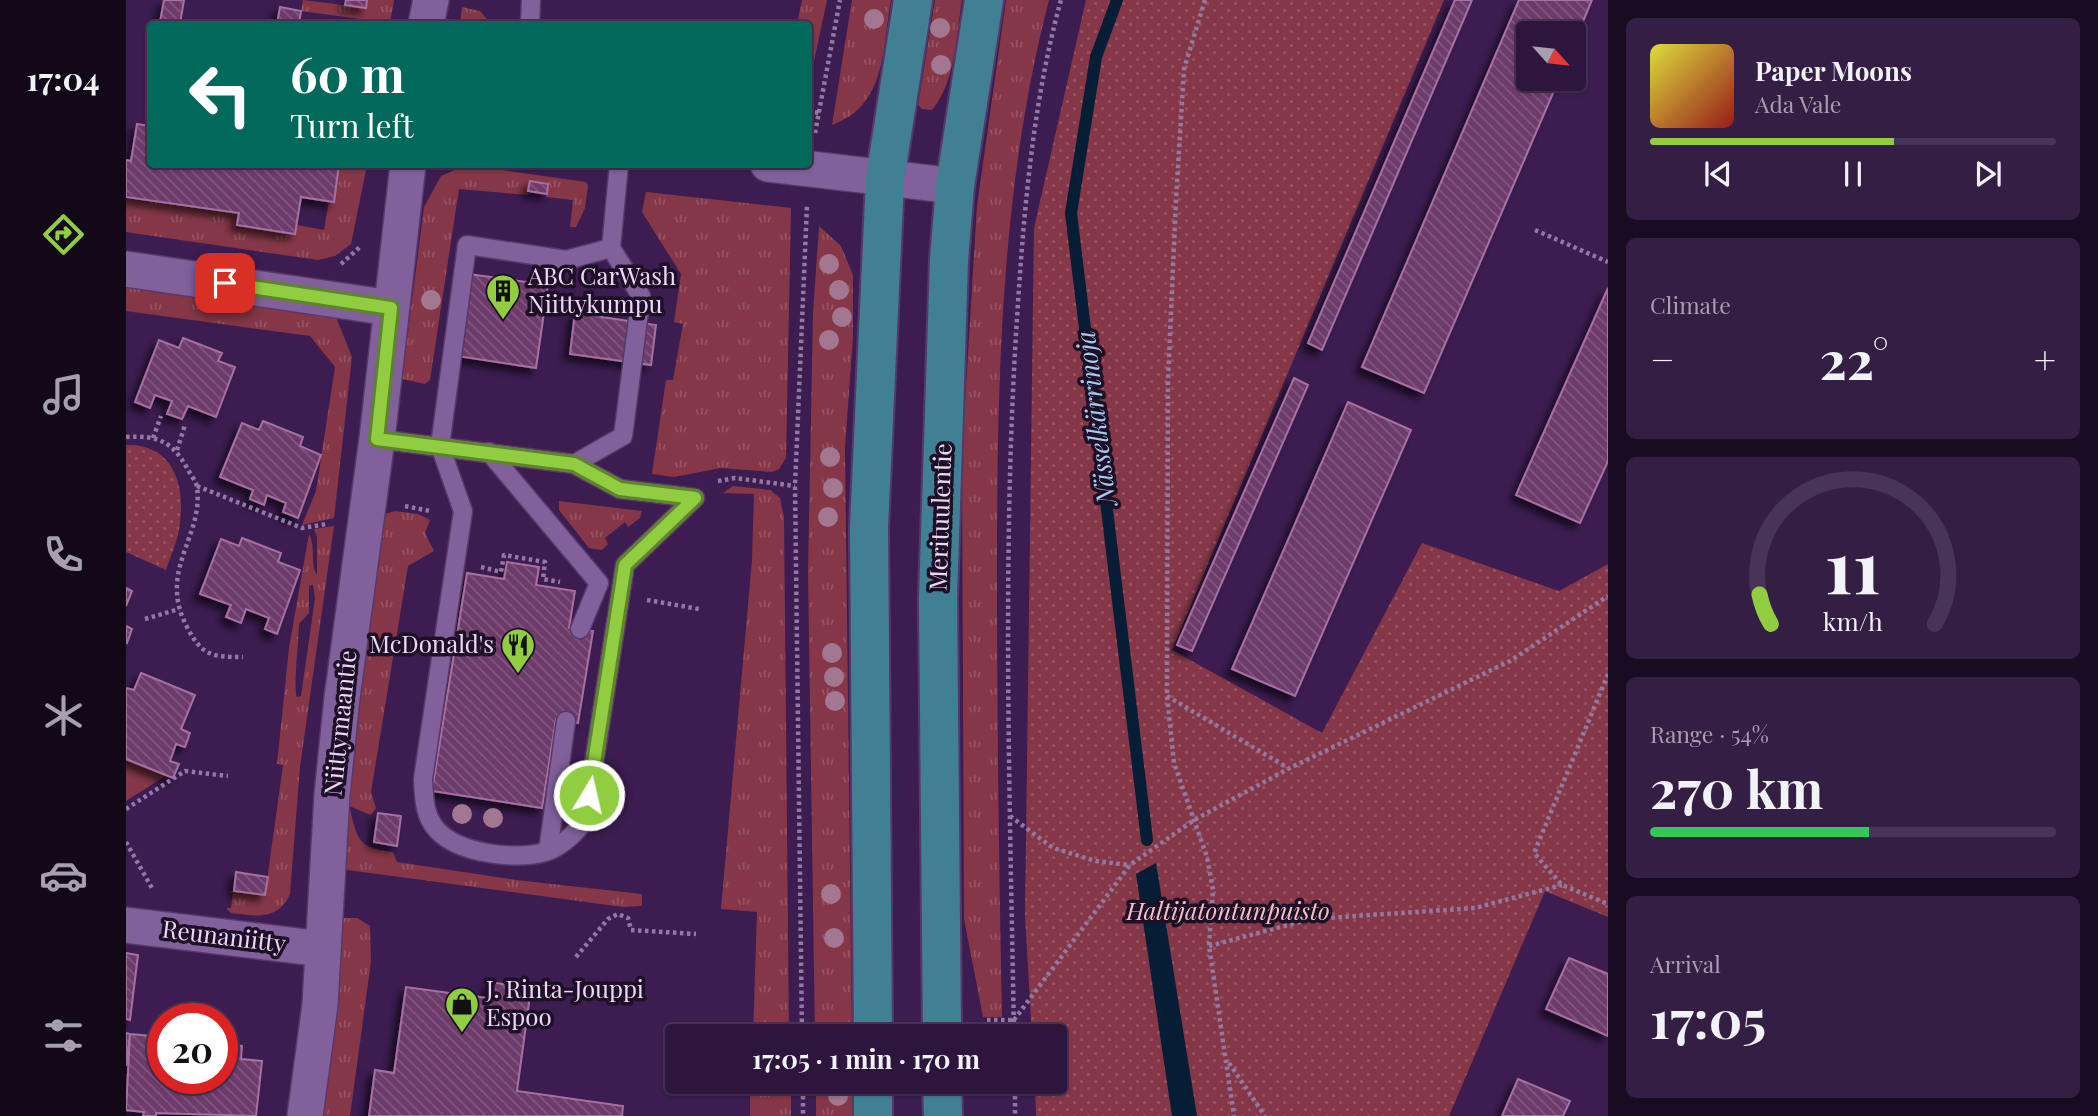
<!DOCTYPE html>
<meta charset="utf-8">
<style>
:root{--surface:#2d153d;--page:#351e44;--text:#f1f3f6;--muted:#a79fb0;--line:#483457;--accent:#91cd40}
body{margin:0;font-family:"Playfair Display",serif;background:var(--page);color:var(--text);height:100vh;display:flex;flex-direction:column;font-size:26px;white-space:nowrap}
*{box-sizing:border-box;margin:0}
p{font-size:23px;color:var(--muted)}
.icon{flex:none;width:38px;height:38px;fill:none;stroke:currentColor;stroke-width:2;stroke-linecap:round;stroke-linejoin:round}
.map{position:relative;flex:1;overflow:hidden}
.details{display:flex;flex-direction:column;gap:18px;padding:18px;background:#190c22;width:490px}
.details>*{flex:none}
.top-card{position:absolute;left:21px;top:21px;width:665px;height:147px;border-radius:7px;box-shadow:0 2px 5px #0004,0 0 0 2px var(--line);background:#00695c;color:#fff;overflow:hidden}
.needle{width:46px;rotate:117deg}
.buttons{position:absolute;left:1390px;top:21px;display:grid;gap:14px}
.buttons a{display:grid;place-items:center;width:70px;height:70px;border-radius:7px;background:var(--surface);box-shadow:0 2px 5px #0004,0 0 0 2px var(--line);font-size:35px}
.speed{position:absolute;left:21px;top:1003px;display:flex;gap:14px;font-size:35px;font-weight:700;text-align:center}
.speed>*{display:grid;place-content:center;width:91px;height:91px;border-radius:50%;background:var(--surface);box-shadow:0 2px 5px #0004,0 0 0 2px var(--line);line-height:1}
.speed .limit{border:10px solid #d22;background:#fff;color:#111}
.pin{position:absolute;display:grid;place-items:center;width:60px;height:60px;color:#fff;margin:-30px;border-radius:14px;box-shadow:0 4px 10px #0006}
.me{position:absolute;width:77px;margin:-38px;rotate:9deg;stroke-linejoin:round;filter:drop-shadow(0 0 5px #0008)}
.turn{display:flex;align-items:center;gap:24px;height:147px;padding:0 28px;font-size:32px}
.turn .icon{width:91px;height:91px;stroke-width:2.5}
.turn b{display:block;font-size:49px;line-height:60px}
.big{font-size:52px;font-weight:700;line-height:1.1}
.details .card{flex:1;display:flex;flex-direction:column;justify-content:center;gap:10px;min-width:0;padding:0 24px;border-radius:10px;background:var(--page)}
.details .dial{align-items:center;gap:0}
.dial svg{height:182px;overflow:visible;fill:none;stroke:var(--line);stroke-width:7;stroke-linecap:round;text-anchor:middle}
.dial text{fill:var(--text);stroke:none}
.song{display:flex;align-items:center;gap:21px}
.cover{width:84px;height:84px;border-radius:10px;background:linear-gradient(135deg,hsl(60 70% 55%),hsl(0 70% 35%))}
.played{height:7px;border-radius:4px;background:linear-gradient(90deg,var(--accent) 60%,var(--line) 60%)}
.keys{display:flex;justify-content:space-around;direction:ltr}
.heat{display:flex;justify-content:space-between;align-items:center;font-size:38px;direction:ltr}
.charge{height:10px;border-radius:5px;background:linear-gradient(90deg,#34c759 54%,var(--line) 0)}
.trip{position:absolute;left:539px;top:1024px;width:402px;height:70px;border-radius:7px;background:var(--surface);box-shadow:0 2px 5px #0004,0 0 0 2px var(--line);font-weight:700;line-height:70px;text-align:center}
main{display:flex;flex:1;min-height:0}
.menu{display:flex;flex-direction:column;width:126px;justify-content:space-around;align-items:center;background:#120818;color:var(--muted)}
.menu .icon{width:49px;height:49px}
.menu .selected{color:var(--accent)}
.menu b{font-size:32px;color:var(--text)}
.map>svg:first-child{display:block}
.grass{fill:url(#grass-tufts);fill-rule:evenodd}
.park{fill:url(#park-dots)}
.garden{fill:#853747}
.water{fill:#051e35}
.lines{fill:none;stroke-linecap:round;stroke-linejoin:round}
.stream{stroke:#051e35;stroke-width:12}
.building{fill:url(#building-back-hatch);stroke:#a770a2;stroke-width:2;filter:url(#shadow)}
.service-casing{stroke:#573969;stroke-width:21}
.minor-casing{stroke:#573969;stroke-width:38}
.primary-casing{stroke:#573969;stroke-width:42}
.path{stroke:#9279a4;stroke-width:4.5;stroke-dasharray:3.5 3.5;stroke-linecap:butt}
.service{stroke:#82609b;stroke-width:18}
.minor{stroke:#82609b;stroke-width:35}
.primary{stroke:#418094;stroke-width:38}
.tree{fill:#a37691}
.route-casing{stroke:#5e852a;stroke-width:18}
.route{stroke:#91cd40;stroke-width:12}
.labels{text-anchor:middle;stroke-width:7;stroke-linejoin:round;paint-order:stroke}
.poi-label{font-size:24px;fill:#ead8f9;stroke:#1d0f26;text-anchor:start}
.street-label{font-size:24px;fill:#ead8f9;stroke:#1d0f26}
.park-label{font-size:24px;font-style:italic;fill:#f8bfc6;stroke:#1d0f26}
.water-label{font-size:26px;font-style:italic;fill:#a7ccf2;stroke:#1d0f26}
</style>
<main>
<nav class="menu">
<b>17:04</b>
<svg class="icon selected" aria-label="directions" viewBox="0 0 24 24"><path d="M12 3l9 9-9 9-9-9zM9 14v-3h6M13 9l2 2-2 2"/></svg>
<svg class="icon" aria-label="music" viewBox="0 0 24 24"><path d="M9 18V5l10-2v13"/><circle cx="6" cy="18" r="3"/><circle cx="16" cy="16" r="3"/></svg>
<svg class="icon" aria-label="phone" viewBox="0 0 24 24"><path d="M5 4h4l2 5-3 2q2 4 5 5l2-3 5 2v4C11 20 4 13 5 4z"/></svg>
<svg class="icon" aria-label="climate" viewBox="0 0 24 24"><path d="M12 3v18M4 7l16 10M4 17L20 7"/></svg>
<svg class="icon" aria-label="car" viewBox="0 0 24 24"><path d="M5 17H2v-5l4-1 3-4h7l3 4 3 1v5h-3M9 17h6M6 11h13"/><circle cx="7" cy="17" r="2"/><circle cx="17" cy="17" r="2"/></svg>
<svg class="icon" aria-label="filters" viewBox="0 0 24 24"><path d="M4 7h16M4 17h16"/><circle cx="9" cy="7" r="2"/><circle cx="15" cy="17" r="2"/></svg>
</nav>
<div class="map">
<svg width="1482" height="1116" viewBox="0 0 1482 1116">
<defs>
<pattern id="grass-tufts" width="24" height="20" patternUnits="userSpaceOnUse" patternTransform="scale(1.75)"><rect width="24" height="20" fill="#853747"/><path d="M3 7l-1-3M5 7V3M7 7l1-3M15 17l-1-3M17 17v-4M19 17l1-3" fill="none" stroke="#965362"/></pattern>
<pattern id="park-dots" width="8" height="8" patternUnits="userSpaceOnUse" patternTransform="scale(1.75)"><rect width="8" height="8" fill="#853747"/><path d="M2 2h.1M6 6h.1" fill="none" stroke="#965362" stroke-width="1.8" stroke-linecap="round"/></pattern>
<pattern id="building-back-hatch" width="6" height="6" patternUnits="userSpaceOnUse" patternTransform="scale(1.75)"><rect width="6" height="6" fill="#6d3a69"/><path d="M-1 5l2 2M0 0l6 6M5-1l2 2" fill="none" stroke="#82567f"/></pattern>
<filter id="shadow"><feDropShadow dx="-6" dy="6" stdDeviation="3.5" flood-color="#0009"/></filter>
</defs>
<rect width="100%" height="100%" fill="#3c1c51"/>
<path class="grass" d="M177,0l63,8 1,-8h27l-4,23 -89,-12z
M676,0h25l-18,85 -1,-61h-11z
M726,0h39c-9,49 -4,105 -59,125z
M809,0h27c-6,36 -6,81 -30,110l-10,-1 -4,-4z
M880,0h43c-49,189 -52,384 -52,578 0,146 2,292 5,439h-19l-19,-98 -2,-466 15,-247z
M336,7l18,4 11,13h-31z
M213,165h28l-16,79 -16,12 -17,4 -192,-28v-35l113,16 56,20 2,-8 27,5 5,-29 5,1z
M340,165l120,17 2,4 -3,22 -9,19h-6l3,-27 -27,-3 2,-13 -18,-3 -2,14 -69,-6 -29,191 -5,4 -23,-5 22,-172 17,-31z
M520,192l145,16 -5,250 -7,11 -7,3 -51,-4 -47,9 -22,-3 14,-94h7l10,-56 -9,-2 7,-48 -39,-62z
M693,226l22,20 12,29v62l-8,110 7,589h-37l-7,-464 5,-259z
M0,287l210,30 16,40 -18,161 -32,7 14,-34 19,-124 -25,-31 -184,-25z
M607,486l37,4 10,8 4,19 5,519h-36l4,-124 -36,-3 31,-349 2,-66 -31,-1z
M433,501l83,10 -2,7 -12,9 -3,-5 -20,16 3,6 -6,6 -13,-2 -30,-38z
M269,511l23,3 12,6 -5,13 9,18 -26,15 -37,226 5,16 -5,7 -22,-9c9,33 7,42 44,46l4,10 119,18 126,14v12l-19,1 -283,-38 11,-119 31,-235z
M208,526l-34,241 -10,127c-12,27 -35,22 -59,19l-5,-5h5l2,-15 -5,-2 37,4 18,-130 -6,-1 12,-116 20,-114c7,13 1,30 8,41v-38l-3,-8zM187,585l2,13 -14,98 -4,1c-4,-8 2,-59 2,-73l10,-11v-27z
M213,918h18l13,8 1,35 -21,155h-33z
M570,1082h95v34h-41v-25l-52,-1z
M690,1082h36l1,34h-37z"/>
<path class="park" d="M960,0h358l-272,650 150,83 100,-190 137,48 49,-27v353l-63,-26 -96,225h-413l-1,-34h20v-46h-23l-7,-120 9,-688z
M0,445c46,-1 59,37 54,77 -1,16 -9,33 -14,48l-40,-18z"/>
<path class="garden" d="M0,759l41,16 -41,26z"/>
<path class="water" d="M1030,863l41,253h-25l-36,-242z"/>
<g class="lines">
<path class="stream" d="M991,0l-21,57 -25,156 76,627"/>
</g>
<path class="building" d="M38,0h20l-4,24 -20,-2z
M220,0h21l-1,8 -21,-3z
M1329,0h17l-150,350 -14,-7z
M1393,0h73l-19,45v-12h-45v46h31l-135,314 -62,-26z
M154,7l21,4 -2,13h-22z
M11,124l13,2v38h189l-5,38 -33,-5 -6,37 -58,-9 2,-12 -113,-16v-37l5,1z
M404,181l18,3 -1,10 -19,-3z
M343,274l79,11 -12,83 -79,-12z
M1482,288v173l-28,62 -64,-28z
M449,313l81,12 -5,40 -81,-11z
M57,338l39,15 -4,8 17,6 -19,50 -28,-11 -6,13 -15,-5 5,-13 -17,-6 -5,13 -15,-6 24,-62 20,8z
M1168,378l14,7 -116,266 -15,-6z
M1222,402l63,28 -116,266 -63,-27z
M137,421l40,16 -3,9 21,9 -23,63 -15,-6 3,-9 -19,-8 -3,10 -14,-6 3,-9 -33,-13 22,-54 17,7z
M116,538l39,15 -3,9 22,8 -23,64 -12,-5 4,-11 -23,-9 -5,14 -15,-6 5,-12 -31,-11 21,-55 18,7z
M381,562l32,5 -3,18 39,6 -6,37 24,3 -15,92 -22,-4 -14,89 -110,-17 35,-218 37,6z
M0,588l6,3 -6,15z
M0,626l6,3 -5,14 -1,-1z
M15,673l54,22 -14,34 9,4 -5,14 -9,-3 -6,17 9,3 -6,14 -47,-19v-71l8,2z
M252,813l23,3 -4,30 -23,-4z
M110,872l32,5 -3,18 -31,-4z
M0,953l12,2 -8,65 -4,-1z
M1443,958l39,16v62l-62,-27z
M363,982l42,6 -14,103 106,15 -1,10h-253l6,-46 19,3 12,-86 81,11z
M0,1033l4,1 -4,32z
M4,1034l22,2 -1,13 12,1v28h59v-34l20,2 -1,13 21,2 -6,55 -100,-3v3h-13l1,-4 -18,-2z
M1392,1079l52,22 -7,15h-61z"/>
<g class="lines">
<g class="service-casing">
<path id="service" d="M404,24l1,-24
M485,248l-45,12 -99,-15 -27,201 23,65 -40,268c1,18 1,37 14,51 22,24 78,30 108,22 12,-3 28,-16 35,-26 6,-8 7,-22 9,-31l36,-230 70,-67
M251,439l197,25 46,25 75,9
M363,452l110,131 -19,46
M448,464l49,-28 18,-140 -30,-48 8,-84
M422,851l18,-130"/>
</g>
<g class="minor-casing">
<path id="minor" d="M300,24l5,-24
M642,164l187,22
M0,269l265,39
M0,925l196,24
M179,1116l15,-111 12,-210 10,-97 35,-259 31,-275"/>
</g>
<g class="primary-casing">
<path id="primary" d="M747,1036l-4,-509 16,-348 28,-179
M816,1036l-4,-438 11,-338 6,-74 29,-186
M747,1082v34
M816,1082l1,34"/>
</g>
<path class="path" d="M1079,0l-21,69 -8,131 -8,180 -1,316 7,67 33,94 6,33 -4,56 25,170
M682,111l11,2
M689,133l25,-133
M1409,230l73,32
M215,264l19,-17
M0,437c31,-2 46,4 61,31 3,6 9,13 10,19 7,50 -40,83 -10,140 15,29 25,30 56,30
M27,438l8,-22
M51,450l8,-25
M592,481l17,-3 60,8
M71,486l105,42 25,-4
M279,506l25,5
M355,567l20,5 3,-17 41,7 -2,17 17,3
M521,600l52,9
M19,619l34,-10
M1482,674l-74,179 28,32 46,19
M1041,696l121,72
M0,809l59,-38 43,5
M884,816l43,32 43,13 33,4
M0,842l27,48
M1083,946l102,-27 164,-11 87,-23
M450,957l32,-38 10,-5 10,4 3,12 65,4
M861,1020h27
M888,1020l116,-155 64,-45 94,-51 222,-108 98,-65
M676,1036l-7,-550 12,-281
M888,1036c-4,-234 -12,-468 2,-702 7,-111 15,-226 45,-334
M1103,1063l36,53
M677,1082v34
M889,1082v34"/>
<use href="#service" class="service"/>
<use href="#minor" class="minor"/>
<use href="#primary" class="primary"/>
</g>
<g class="tree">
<circle cx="748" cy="19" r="10"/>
<circle cx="814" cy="28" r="10"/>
<circle cx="815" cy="65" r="10"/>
<circle cx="703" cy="264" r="10"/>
<circle cx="713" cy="290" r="10"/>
<circle cx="305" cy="300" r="10"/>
<circle cx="716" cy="317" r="10"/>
<circle cx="703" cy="340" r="10"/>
<circle cx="704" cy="457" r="10"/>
<circle cx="707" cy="488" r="10"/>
<circle cx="702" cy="517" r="10"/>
<circle cx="706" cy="653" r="10"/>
<circle cx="708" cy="677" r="10"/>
<circle cx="709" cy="701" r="10"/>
<circle cx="336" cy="814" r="10"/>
<circle cx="367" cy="818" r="10"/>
<circle cx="705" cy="894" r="10"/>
<circle cx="708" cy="938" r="10"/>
<circle cx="712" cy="1096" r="10"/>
</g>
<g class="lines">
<g class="route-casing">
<path id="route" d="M99,283l166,25 -14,131 197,25 46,25 75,9 -70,67 -36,230"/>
</g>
<use href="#route" class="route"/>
</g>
<defs>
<g id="building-pin" transform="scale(1.75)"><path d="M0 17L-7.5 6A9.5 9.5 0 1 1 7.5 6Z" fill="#91cd40" stroke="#1d0f26"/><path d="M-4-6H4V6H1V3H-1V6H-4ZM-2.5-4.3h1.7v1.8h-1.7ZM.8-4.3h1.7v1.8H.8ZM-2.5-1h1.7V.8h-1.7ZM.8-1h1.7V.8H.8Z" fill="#111"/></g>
<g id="restaurant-pin" transform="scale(1.75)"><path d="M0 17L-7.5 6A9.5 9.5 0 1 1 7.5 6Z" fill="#91cd40" stroke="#1d0f26"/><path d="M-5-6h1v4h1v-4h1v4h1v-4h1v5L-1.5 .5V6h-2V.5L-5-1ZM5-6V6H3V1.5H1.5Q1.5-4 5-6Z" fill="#111"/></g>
<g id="shop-pin" transform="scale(1.75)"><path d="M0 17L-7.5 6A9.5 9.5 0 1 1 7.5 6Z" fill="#91cd40" stroke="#1d0f26"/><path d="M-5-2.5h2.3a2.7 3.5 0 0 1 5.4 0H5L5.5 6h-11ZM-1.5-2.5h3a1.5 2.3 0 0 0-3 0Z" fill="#111"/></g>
</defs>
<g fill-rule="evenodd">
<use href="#building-pin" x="377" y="291"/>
<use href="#restaurant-pin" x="392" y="645"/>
<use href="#shop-pin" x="336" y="1004"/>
</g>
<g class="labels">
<g class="poi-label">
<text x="402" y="285">ABC CarWash<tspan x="402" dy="28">Niittykumpu</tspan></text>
<text x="368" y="653" text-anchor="end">McDonald's</text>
<text x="360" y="998">J. Rinta-Jouppi<tspan x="360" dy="28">Espoo</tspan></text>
</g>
<g class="street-label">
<text transform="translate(815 517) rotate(-88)" y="8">Merituulentie</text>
<text transform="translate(215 723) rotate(-84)" y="8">Niittymaantie</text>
<text transform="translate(98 937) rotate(7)" y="8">Reunaniitty</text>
</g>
<g class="park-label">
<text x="1102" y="920">Haltijatontunpuisto</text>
</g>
<g class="water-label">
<text transform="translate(970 418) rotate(-97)" y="9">Nässelkärrinoja</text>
</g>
</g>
</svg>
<div class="buttons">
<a><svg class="needle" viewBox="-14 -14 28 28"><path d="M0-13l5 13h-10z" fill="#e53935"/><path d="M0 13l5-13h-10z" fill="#a79fb0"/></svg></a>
</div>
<div class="speed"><div class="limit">20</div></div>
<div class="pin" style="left:99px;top:283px;background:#d93025"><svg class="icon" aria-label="arrive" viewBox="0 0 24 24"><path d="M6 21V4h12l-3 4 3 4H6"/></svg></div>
<svg class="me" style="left:463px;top:795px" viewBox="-20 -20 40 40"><circle r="17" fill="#91cd40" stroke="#fff" stroke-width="3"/><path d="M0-11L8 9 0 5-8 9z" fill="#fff"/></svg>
<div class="trip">17:05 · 1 min · 170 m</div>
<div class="top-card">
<div class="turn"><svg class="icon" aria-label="left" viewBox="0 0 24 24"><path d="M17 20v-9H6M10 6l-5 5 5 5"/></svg><div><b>60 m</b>Turn left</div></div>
</div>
</div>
<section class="details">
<div class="card">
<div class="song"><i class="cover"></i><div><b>Paper Moons</b><p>Ada Vale</p></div></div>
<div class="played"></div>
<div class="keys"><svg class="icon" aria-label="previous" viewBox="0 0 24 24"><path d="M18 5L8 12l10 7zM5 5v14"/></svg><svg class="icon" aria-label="pause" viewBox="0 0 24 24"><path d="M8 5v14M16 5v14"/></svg><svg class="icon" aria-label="next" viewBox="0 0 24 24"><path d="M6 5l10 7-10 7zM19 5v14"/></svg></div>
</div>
<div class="card"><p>Climate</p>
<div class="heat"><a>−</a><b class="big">22°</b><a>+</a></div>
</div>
<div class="card dial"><svg viewBox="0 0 100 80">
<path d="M14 69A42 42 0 1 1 86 69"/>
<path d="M14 69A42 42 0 0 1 9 56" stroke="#91cd40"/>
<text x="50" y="56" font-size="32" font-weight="700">11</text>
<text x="50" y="72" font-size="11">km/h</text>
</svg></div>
<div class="card"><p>Range · 54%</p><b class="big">270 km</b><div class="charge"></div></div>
<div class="card"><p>Arrival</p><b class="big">17:05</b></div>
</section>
</main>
